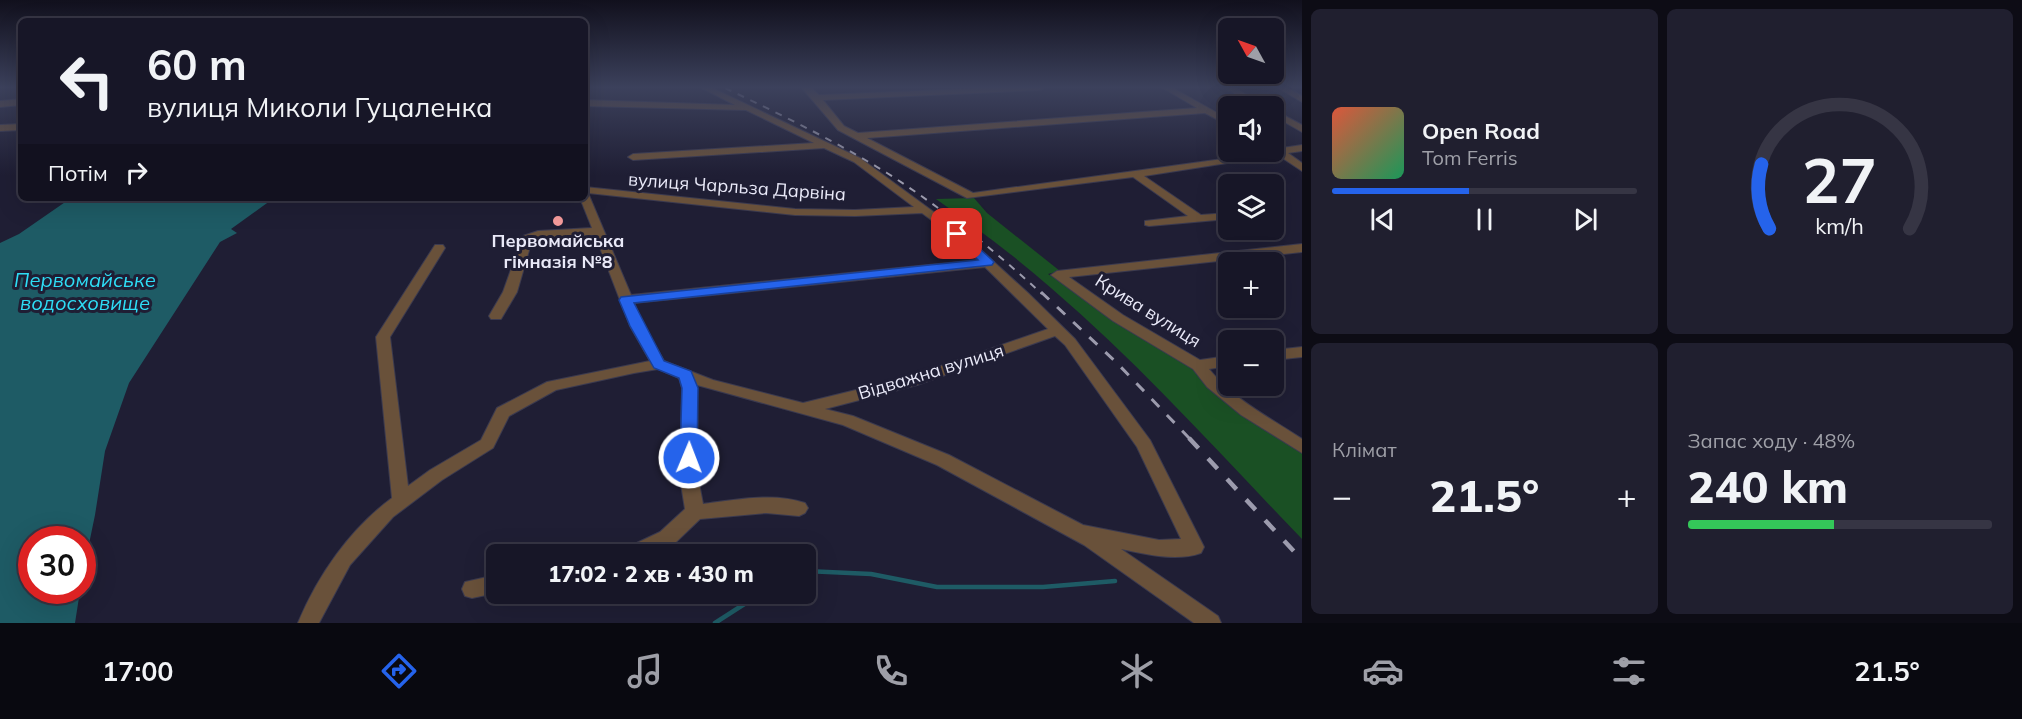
<!DOCTYPE html>
<html lang="uk">
<meta charset="utf-8">
<style>
:root{--surface:#171627;--page:#201f2f;--text:#f1f3f6;--muted:#9e9fa7;--line:#363544;--accent:#2563eb}
body{margin:0;font-family:Mulish,sans-serif;background:var(--page);color:var(--text);height:100vh;display:flex;flex-direction:column;font-size:22px;white-space:nowrap}
*{box-sizing:border-box;margin:0}
p{font-size:20px;color:var(--muted)}
.icon{flex:none;width:33px;height:33px;fill:none;stroke:currentColor;stroke-width:2;stroke-linecap:round;stroke-linejoin:round}
.map{position:relative;flex:1;overflow:hidden}
.side{display:flex;flex-direction:column;gap:9px;padding:9px;background:#0d0c15;width:720px}
.side>*{flex:none}
.hud{position:absolute;left:18px;top:18px;width:570px;height:183px;border-radius:9px;box-shadow:0 6px 24px #0002,0 0 0 2px var(--line);background:#171627;color:var(--text);overflow:hidden}
.needle{width:39px;rotate:310deg}
.buttons{position:absolute;left:1218px;top:18px;display:grid;gap:12px}
.buttons a{display:grid;place-items:center;width:66px;height:66px;border-radius:9px;background:var(--surface);box-shadow:0 6px 24px #0002,0 0 0 2px var(--line);font-size:30px}
.speed{position:absolute;left:18px;top:526px;display:flex;gap:12px;font-size:30px;font-weight:700;text-align:center}
.speed>*{display:grid;place-content:center;width:78px;height:78px;border-radius:50%;background:var(--surface);box-shadow:0 6px 24px #0002,0 0 0 2px var(--line);line-height:1}
.speed .limit{border:9px solid #d22;background:#fff;color:#111}
.pin{position:absolute;display:grid;place-items:center;width:51px;height:51px;color:#fff;margin:-26px;border-radius:12px;box-shadow:0 3px 9px #0006}
.me{position:absolute;width:66px;margin:-33px;rotate:1deg;stroke-linejoin:round;filter:drop-shadow(0 0 4px #0008)}
.turn{display:flex;align-items:center;gap:21px;height:126px;padding:0 30px;font-size:27px}
.turn .icon{width:78px;height:78px;stroke-width:2.5}
.turn b{display:block;font-size:42px;line-height:51px}
.then{display:flex;align-items:center;height:57px;padding:0 30px;background:#0003;gap:12px;font-size:22px}
.big{font-size:45px;font-weight:800;line-height:1.1}
.side .card{flex:1;display:flex;flex-direction:column;justify-content:center;gap:9px;min-width:0;padding:0 21px;border-radius:9px;background:var(--page)}
.side .dial{align-items:center;gap:0}
.dial svg{height:156px;overflow:visible;fill:none;stroke:var(--line);stroke-width:7;stroke-linecap:round;text-anchor:middle}
.dial text{fill:var(--text);stroke:none}
.song{display:flex;align-items:center;gap:18px}
.cover{width:72px;height:72px;border-radius:9px;background:linear-gradient(135deg,hsl(10 70% 55%),hsl(150 70% 35%))}
.played{height:6px;border-radius:3px;background:linear-gradient(90deg,var(--accent) 45%,var(--line) 45%)}
.keys{display:flex;justify-content:space-around;direction:ltr}
.heat{display:flex;justify-content:space-between;align-items:center;font-size:33px;direction:ltr}
.charge{height:9px;border-radius:4px;background:linear-gradient(90deg,#34c759 48%,var(--line) 0)}
.side .tiles{flex:1;display:grid;gap:9px;grid-template-columns:repeat(2,1fr)}
.trip{position:absolute;left:486px;top:544px;width:330px;height:60px;border-radius:9px;background:var(--surface);box-shadow:0 6px 24px #0002,0 0 0 2px var(--line);font-weight:800;line-height:60px;text-align:center}
.tab-bar{display:flex;height:96px;justify-content:space-around;align-items:center;background:#090910;color:var(--muted)}
.tab-bar .icon{width:42px;height:42px}
.tab-bar .current{color:var(--accent)}
.tab-bar b{font-size:27px;color:var(--text)}
main{display:flex;flex:1;min-height:0}
.map>svg:first-child{display:block}
.green{fill:#1a5024}
.water{fill:#1e5b65}
.lines{fill:none;stroke-linecap:round;stroke-linejoin:round}
.stream{stroke:#1e5b65;stroke-width:4.5}
.minor-casing{stroke:#3b3a4f;stroke-width:2}
.minor{fill:#69513a;fill-rule:evenodd}
.rail-far2{stroke:#9c9bad;stroke-width:2;stroke-dasharray:7 7;stroke-linecap:butt}
.rail-far1{stroke:#9c9bad;stroke-width:3;stroke-dasharray:11 11;stroke-linecap:butt}
.rail{stroke:#9c9bad;stroke-width:4.5;stroke-dasharray:14 14;stroke-linecap:butt}
.route{fill:#2563eb;stroke:#184099;stroke-width:1.5}
.poi-dot{fill:#f59b9b;stroke:#1f1e34;stroke-width:2}
.labels{text-anchor:middle;stroke-width:6;stroke-linejoin:round;paint-order:stroke}
.street-label{font-size:18px;fill:#e9e9f8;stroke:#1f1e34}
.poi-label{font-size:18px;font-weight:bold;fill:#e9e9f8;stroke:#1f1e34}
.water-label{font-size:20px;font-style:italic;fill:#2eddf5;stroke:#1f1e34}
</style>
<main>
<div class="map">
<svg width="1302" height="623" viewBox="0 0 1302 623">
<rect width="100%" height="100%" fill="#1f1e34"/>
<path class="green" d="M974,198l13,15 73,58 -12,3 135,87 119,91v87c-82,-85 -161,-174 -251,-251 -36,-32 -76,-61 -115,-89z"/>
<path class="water" d="M71,198h203l-43,31 6,4 -17,9 -91,141 -24,68 -10,64 -12,58 -1,-33h-50v51h48l-5,32h-75v-380l19,-9z"/>
<g class="lines">
<path class="stream" d="M806,571l65,3 66,13h106l72,-6
M715,623l45,-29"/>
<g class="minor-casing">
<path id="minor" d="M702,88h10l148,70 101,74 67,61 47,46 75,101 54,107 -3,6c-25,9 -55,1 -80,-4l97,67 3,7h-27l-110,-78 -147,-80 -94,-40 -146,-40 1,93 5,26c32,-4 71,-12 102,-1l3,5 -3,5 -6,3 -33,-3 -66,6 -26,25 -24,11h-29l3,-6 36,-17 25,-23 -5,-31 2,-90 -3,-10 -21,-9 -24,4 -78,17 -47,26 -16,32 -51,32 -49,37 -43,48 -31,58h-21c20,-48 52,-94 94,-125l-16,-161 59,-92h8l2,3 -55,89 18,149 22,-16 51,-30 16,-32 50,-26 103,-21 -20,-35 -35,-91 -55,2 -8,3 -15,52 -16,27h-10l-2,-3 14,-24 20,-56 15,-5 54,-3 -12,-30h5v-11l210,22 60,1 59,-3 -60,-45 -30,-14 -191,12 -5,-3 5,-3 181,-11 -68,-33 -161,-4v-6l150,5zM588,193l207,22 60,1 67,-3 31,23 25,24 -347,35zM985,267l63,62 -139,48 -106,26 -90,-23 -49,-19 -20,-35 -10,-23zM1055,336l10,9 72,102 44,92 -22,1 -76,-15 -134,-70 -96,-39 -28,-7 92,-24z
M802,88h9l8,7 170,-7h55l-4,2 -217,10 21,26 14,7 339,-25 -34,-20h10l55,31v6l-23,-12 -338,25 106,55 301,-41 1,-7 7,3 20,-3v6l-14,2 14,10v8l-24,-16 -134,21 57,39 27,-2v6l-79,7 -4,-1v-4l43,-5 -55,-39 -166,21 -129,-68z
M1225,88h10l31,18h-9z
M1278,88h10l14,8v6z
M21,99v6l-21,2v-6z
M1274,110l28,15v7l-28,-16z
M21,124v6l-21,1v-6z
M1274,207l9,1 2,2 -2,2 -9,1z
M1302,244v8l-233,25 54,38 77,45 28,-4v10l-19,3c24,30 61,49 93,70v14l-61,-38 -34,-28 -14,-18 -80,-48 -62,-46 6,-4z
M1302,347v10l-28,3v-10z
M496,575v18l-24,5 -7,-2 -3,-7 3,-7z"/>
</g>
<use href="#minor" class="minor"/>
<path class="rail-far2" d="M725,88c55,26 110,53 162,85 55,35 107,77 155,121"/>
<path class="rail-far1" d="M1041,292l75,70 74,77"/>
<path class="rail" d="M1189,438l113,122"/>
</g>
<linearGradient id="sky" x2="0" y2="1"><stop stop-color="#11101d"/><stop offset="0.5" stop-color="#3c415c"/><stop offset="1" stop-color="#3c415c" stop-opacity="0"/></linearGradient>
<rect width="1302" height="175" fill="url(#sky)"/>
<path class="route" d="M957,230l4,1 31,29 2,2 -2,3 -358,38 30,58 27,10 7,17 -1,70 -2,5 -6,2 -6,-2 -3,-5 2,-70 -3,-10 -25,-10 -24,-42 -11,-26 2,-3 357,-37 -25,-24v-5z"/>
<circle class="poi-dot" cx="558" cy="221" r="6"/>
<g class="labels">
<g class="street-label">
<text transform="translate(737 187) rotate(4)" y="6">вулиця Чарльза Дарвіна</text>
<text transform="translate(1148 311) rotate(32)" y="6">Крива вулиця</text>
<text transform="translate(931 372) rotate(-17)" y="6">Відважна вулиця</text>
</g>
<g class="poi-label">
<text x="558" y="247">Первомайська<tspan x="558" dy="21">гімназія №8</tspan></text>
</g>
<g class="water-label">
<text x="85" y="287">Первомайське<tspan x="85" dy="23">водосховище</tspan></text>
</g>
</g>
</svg>
<div class="buttons">
<a><svg class="needle" viewBox="-14 -14 28 28"><path d="M0-13l5 13h-10z" fill="#e53935"/><path d="M0 13l5-13h-10z" fill="#9e9fa7"/></svg></a>
<a><svg class="icon" aria-label="sound" viewBox="0 0 24 24"><path d="M4 9h4l5-4v14l-5-4H4zM17 9q2 3 0 6"/></svg></a>
<a><svg class="icon" aria-label="layers" viewBox="0 0 24 24"><path d="M12 4l9 5-9 5-9-5zM3 14l9 5 9-5"/></svg></a>
<a>+</a>
<a>−</a>
</div>
<div class="speed"><div class="limit">30</div></div>
<div class="pin" style="left:957px;top:234px;background:#d93025"><svg class="icon" aria-label="arrive" viewBox="0 0 24 24"><path d="M6 21V4h12l-3 4 3 4H6"/></svg></div>
<svg class="me" style="left:689px;top:458px" viewBox="-20 -20 40 40"><circle r="17" fill="#2563eb" stroke="#fff" stroke-width="3"/><path d="M0-11L8 9 0 5-8 9z" fill="#fff"/></svg>
<div class="trip">17:02 · 2 хв · 430 m</div>
<div class="hud">
<div class="turn"><svg class="icon" aria-label="left" viewBox="0 0 24 24"><path d="M17 20v-9H6M10 6l-5 5 5 5"/></svg><div><b>60 m</b>вулиця Миколи Гуцаленка</div></div>
<div class="then">Потім<svg class="icon" aria-label="right" viewBox="0 0 24 24"><path d="M7 20v-9h11M14 6l5 5-5 5"/></svg></div>
</div>
</div>
<section class="side">
<div class="tiles">
<div class="card">
<div class="song"><i class="cover"></i><div><b>Open Road</b><p>Tom Ferris</p></div></div>
<div class="played"></div>
<div class="keys"><svg class="icon" aria-label="previous" viewBox="0 0 24 24"><path d="M18 5L8 12l10 7zM5 5v14"/></svg><svg class="icon" aria-label="pause" viewBox="0 0 24 24"><path d="M8 5v14M16 5v14"/></svg><svg class="icon" aria-label="next" viewBox="0 0 24 24"><path d="M6 5l10 7-10 7zM19 5v14"/></svg></div>
</div>
<div class="card dial"><svg viewBox="0 0 100 80">
<path d="M14 69A42 42 0 1 1 86 69"/>
<path d="M14 69A42 42 0 0 1 10 36" stroke="#2563eb"/>
<text x="50" y="56" font-size="32" font-weight="700">27</text>
<text x="50" y="72" font-size="11">km/h</text>
</svg></div>
<div class="card"><p>Клімат</p>
<div class="heat"><a>−</a><b class="big">21.5°</b><a>+</a></div>
</div>
<div class="card"><p>Запас ходу · 48%</p><b class="big">240 km</b><div class="charge"></div></div>
</div>
</section>
</main>
<nav class="tab-bar">
<b>17:00</b>
<svg class="icon current" aria-label="directions" viewBox="0 0 24 24"><path d="M12 3l9 9-9 9-9-9zM9 14v-3h6M13 9l2 2-2 2"/></svg>
<svg class="icon" aria-label="music" viewBox="0 0 24 24"><path d="M9 18V5l10-2v13"/><circle cx="6" cy="18" r="3"/><circle cx="16" cy="16" r="3"/></svg>
<svg class="icon" aria-label="phone" viewBox="0 0 24 24"><path d="M5 4h4l2 5-3 2q2 4 5 5l2-3 5 2v4C11 20 4 13 5 4z"/></svg>
<svg class="icon" aria-label="climate" viewBox="0 0 24 24"><path d="M12 3v18M4 7l16 10M4 17L20 7"/></svg>
<svg class="icon" aria-label="car" viewBox="0 0 24 24"><path d="M5 17H2v-5l4-1 3-4h7l3 4 3 1v5h-3M9 17h6M6 11h13"/><circle cx="7" cy="17" r="2"/><circle cx="17" cy="17" r="2"/></svg>
<svg class="icon" aria-label="filters" viewBox="0 0 24 24"><path d="M4 7h16M4 17h16"/><circle cx="9" cy="7" r="2"/><circle cx="15" cy="17" r="2"/></svg>
<b>21.5°</b>
</nav>
